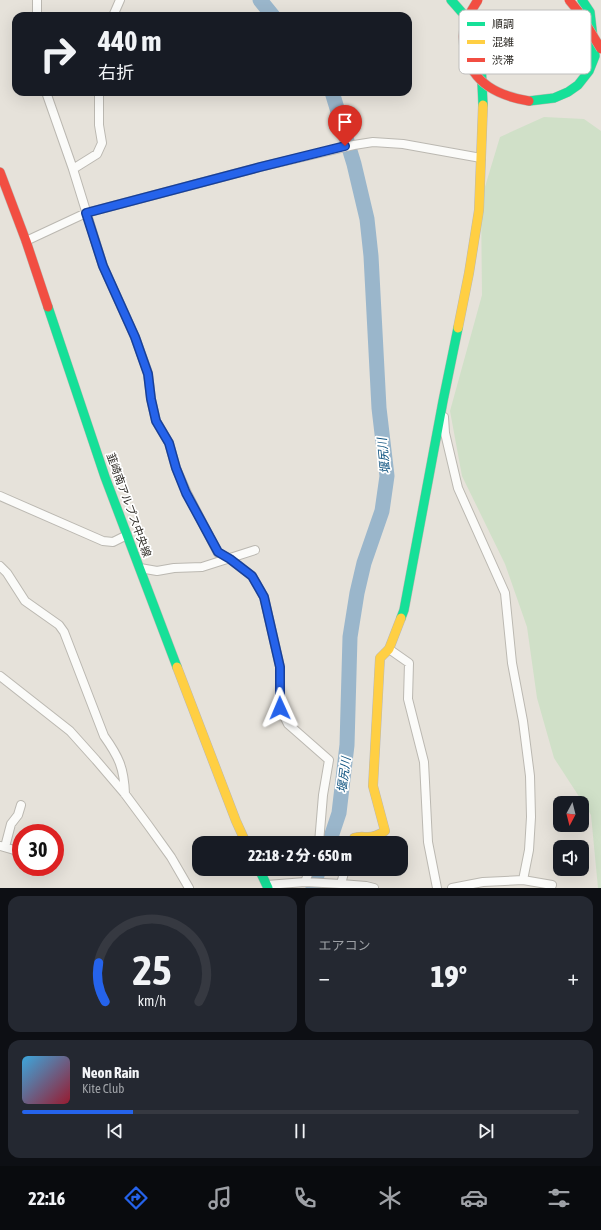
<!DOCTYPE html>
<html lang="ja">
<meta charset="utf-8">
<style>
:root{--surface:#171b24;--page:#242831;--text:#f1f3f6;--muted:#9ea1a6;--line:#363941;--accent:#2563eb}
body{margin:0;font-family:"Asap Condensed","Noto Sans JP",sans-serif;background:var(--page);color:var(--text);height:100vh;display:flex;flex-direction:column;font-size:15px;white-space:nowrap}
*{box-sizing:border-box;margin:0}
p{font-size:13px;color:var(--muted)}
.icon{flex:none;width:22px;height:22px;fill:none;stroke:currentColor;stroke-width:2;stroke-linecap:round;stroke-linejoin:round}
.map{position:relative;height:888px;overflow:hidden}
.drawer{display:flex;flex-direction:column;gap:8px;padding:8px;background:#0d0f14;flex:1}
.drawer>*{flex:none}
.top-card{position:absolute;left:12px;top:12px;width:400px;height:84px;border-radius:12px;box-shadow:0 4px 16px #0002;background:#171b24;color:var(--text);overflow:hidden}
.needle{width:26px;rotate:187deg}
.buttons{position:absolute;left:553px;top:796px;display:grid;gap:8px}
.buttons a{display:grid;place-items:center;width:36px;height:36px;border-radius:8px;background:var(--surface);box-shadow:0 4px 16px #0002;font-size:20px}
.speed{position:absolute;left:12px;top:824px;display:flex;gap:8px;font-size:20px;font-weight:700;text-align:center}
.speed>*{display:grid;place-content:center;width:52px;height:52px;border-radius:50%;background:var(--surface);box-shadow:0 4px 16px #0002;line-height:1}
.speed .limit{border:6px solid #d22;background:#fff;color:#111}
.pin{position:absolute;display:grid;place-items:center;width:34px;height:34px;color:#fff;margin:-41px -17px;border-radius:50% 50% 50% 0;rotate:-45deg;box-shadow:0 0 4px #0007}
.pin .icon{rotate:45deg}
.me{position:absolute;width:44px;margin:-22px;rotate:359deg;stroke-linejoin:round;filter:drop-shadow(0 0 3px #0008)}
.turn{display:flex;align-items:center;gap:14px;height:84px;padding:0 20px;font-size:18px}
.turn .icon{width:52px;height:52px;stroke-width:2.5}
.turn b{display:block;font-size:28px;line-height:34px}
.big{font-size:30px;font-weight:800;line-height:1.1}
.drawer .widget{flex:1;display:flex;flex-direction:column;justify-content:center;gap:6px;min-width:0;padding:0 14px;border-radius:12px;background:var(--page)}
.drawer .dial{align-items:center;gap:0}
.dial svg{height:104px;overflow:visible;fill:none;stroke:var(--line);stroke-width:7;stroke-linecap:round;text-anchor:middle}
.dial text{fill:var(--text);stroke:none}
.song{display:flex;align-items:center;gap:12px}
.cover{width:48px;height:48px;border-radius:6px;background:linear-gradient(135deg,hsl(200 70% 55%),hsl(350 70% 35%))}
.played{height:4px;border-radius:2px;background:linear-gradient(90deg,var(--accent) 20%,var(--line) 20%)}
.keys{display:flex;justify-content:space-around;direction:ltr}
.heat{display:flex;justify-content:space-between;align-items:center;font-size:22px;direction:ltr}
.drawer .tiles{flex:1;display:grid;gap:8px;grid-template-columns:1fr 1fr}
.widget:last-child{grid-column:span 2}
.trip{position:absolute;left:192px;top:836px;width:216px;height:40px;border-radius:12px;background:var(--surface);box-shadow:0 4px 16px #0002;font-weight:800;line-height:40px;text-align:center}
.menu{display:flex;height:64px;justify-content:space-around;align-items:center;background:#090b0e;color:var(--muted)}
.menu .icon{width:28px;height:28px}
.menu .on{color:var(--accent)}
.menu b{font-size:18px;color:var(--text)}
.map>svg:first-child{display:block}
.green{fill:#d0e0c8}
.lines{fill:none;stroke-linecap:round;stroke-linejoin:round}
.river{stroke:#9ab6cb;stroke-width:15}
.street-casing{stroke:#bbb8b1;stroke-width:10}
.fast-casing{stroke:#bbb8b1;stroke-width:10}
.slow-casing{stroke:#bbb8b1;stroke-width:10}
.jam-casing{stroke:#bbb8b1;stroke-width:10}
.street{stroke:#fbfbf9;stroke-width:8}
.fast{stroke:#16e098;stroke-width:9}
.slow{stroke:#ffcf43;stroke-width:9}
.jam{stroke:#f24e42;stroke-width:9}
.jam-bridge-casing{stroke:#bbb8b1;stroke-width:10;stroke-linecap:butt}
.jam-bridge{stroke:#f24e42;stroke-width:9}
.route-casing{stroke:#184099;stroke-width:10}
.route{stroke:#2563eb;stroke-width:7}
.labels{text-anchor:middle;stroke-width:3.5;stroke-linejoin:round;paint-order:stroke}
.street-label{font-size:11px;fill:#2b2823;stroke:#fff}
.water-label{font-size:12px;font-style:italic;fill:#115581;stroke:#fff}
.key{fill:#fff;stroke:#bfbebd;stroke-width:1}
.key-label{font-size:11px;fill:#2b2823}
</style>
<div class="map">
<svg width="601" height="888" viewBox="0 0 601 888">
<rect width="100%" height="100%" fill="#e6e2da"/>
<path class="green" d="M544,117l40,2 17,12v757h-3l-7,-73 -37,-57 -17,-60 -10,-71 -22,-63 -43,-88 -12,-65 32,-116 -1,-95 19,-63z"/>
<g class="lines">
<path class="river" d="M260,0l13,16
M329,843l10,-30 8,-68 3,-108 7,-44 7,-30 18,-52 5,-35 -8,-68 -8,-152 -4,-37 -13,-55 -22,-72
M313,888l6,-19"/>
<g class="street-casing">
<path id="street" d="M37,16v-16
M113,16l7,-16
M46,92l27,77 30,97 32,71 13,36 3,26 5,22 13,22 7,25 11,25 31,60 12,6 22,17 12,21 16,70v41l8,16 41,36 -6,35 -4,48
M73,169l24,-15 5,-11 -3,-18v-33
M26,241l60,-28 174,-46 94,-22 19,-3 30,2 78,14
M444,417l1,16 13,55 47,105 7,70 11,58 7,55 1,41 -2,33 -6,30
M0,496l103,45 10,1 14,-7
M0,566l7,7 18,28 34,24 5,7 40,104c15,21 20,32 21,58
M140,568l17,3 17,-3 28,-1 53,-17
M389,649l20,14 -1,36 16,63 4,80 9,46
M0,676l70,55 26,29 29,34 23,31 23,32 18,31
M1,846l20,6
M5,847l6,-23 7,-9 3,-10
M305,882l5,-13
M341,884l25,2 8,2
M267,885l38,-3 36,2 4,-15
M452,888l31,-6 40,-2 29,5"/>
</g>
<g class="fast-casing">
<path id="fast" d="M451,0l15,17 14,23 3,65
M529,101l25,-3 14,-6 10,-7 11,-14 6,-15 -5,-44 -8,-12
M48,307l57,170 72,190
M401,618l3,-8 39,-209 15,-73
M259,869l9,19"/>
</g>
<g class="slow-casing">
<path id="slow" d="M458,328l11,-55 10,-63 4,-105
M177,667l59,154 10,22
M353,843l1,-5c5,-2 9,-1 14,-1 6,0 12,-3 17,-6l-12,-45 7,-128 9,-9 12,-31"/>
</g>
<g class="jam-casing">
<path id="jam" d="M0,172l26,69 22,66"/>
</g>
<use href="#street" class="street"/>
<use href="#fast" class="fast"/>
<use href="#slow" class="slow"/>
<use href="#jam" class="jam"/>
<g class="jam-bridge-casing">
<path id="jam-bridge" d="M478,0c-6,9 -12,19 -14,30 -2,7 0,15 1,22 8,32 34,44 64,49
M569,0l9,11 23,38"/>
</g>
<use href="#jam-bridge" class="jam-bridge"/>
</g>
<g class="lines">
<g class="route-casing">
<path id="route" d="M280,708v-41l-16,-70 -12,-21 -22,-17 -12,-7 -32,-59 -10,-25 -7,-25 -13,-22 -5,-22 -3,-25 -13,-37 -32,-71 -17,-53 174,-46 85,-21"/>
</g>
<use href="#route" class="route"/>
</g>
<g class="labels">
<g class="street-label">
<text transform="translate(129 505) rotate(70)" y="4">韮崎南アルプス中央線</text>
</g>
<g class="water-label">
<text transform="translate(384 456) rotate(-96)" y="4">堰尻川</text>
<text transform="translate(344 775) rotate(-83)" y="4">堰尻川</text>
</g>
</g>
<rect x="459" y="10" width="132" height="64" rx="6" class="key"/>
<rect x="467" y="22" width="18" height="4" fill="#16e098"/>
<rect x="467" y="40" width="18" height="4" fill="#ffcf43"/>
<rect x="467" y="58" width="18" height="4" fill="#f24e42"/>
<g class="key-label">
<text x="492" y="28">順調</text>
<text x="492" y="46">混雑</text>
<text x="492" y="64">渋滞</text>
</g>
</svg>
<div class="buttons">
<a><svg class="needle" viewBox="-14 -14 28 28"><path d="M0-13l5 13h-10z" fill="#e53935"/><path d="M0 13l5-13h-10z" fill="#9ea1a6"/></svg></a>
<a><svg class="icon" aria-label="sound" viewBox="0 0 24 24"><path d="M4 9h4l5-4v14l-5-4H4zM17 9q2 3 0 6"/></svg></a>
</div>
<div class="speed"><div class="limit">30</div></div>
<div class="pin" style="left:345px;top:146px;background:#d93025"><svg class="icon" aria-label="arrive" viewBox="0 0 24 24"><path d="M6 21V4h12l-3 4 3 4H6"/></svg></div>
<svg class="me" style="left:280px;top:708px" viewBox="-20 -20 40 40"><path d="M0-17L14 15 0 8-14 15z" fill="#2563eb" stroke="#fff" stroke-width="4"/></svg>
<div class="trip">22:18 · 2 分 · 650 m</div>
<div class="top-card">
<div class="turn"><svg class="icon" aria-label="right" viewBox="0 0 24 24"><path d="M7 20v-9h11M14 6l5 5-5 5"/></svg><div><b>440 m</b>右折</div></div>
</div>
</div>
<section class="drawer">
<div class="tiles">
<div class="widget dial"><svg viewBox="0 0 100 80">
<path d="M14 69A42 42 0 1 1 86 69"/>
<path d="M14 69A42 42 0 0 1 9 39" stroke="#2563eb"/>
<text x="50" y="56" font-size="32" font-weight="700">25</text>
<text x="50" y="72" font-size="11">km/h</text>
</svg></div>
<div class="widget"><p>エアコン</p>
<div class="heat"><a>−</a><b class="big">19°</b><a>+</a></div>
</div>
<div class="widget">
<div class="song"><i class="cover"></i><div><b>Neon Rain</b><p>Kite Club</p></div></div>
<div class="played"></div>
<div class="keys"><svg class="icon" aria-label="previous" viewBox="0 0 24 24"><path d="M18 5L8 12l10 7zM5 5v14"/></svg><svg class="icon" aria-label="pause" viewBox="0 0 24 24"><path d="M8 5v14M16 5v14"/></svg><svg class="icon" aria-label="next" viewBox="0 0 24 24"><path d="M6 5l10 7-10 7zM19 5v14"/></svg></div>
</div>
</div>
</section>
<nav class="menu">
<b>22:16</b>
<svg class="icon on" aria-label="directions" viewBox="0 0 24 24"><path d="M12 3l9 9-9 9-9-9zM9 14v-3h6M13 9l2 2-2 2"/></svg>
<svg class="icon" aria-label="music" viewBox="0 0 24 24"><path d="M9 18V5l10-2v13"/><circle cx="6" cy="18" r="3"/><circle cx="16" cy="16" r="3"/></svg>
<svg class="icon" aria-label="phone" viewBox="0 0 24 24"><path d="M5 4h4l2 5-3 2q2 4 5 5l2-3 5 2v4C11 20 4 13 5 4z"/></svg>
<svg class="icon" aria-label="climate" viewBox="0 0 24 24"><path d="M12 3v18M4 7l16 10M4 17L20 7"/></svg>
<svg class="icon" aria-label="car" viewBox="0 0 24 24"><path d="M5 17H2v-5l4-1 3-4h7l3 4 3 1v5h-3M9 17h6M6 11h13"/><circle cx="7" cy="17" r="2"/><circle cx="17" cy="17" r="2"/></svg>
<svg class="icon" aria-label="filters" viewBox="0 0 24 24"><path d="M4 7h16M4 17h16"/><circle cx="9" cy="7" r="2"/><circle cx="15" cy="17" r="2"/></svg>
</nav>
